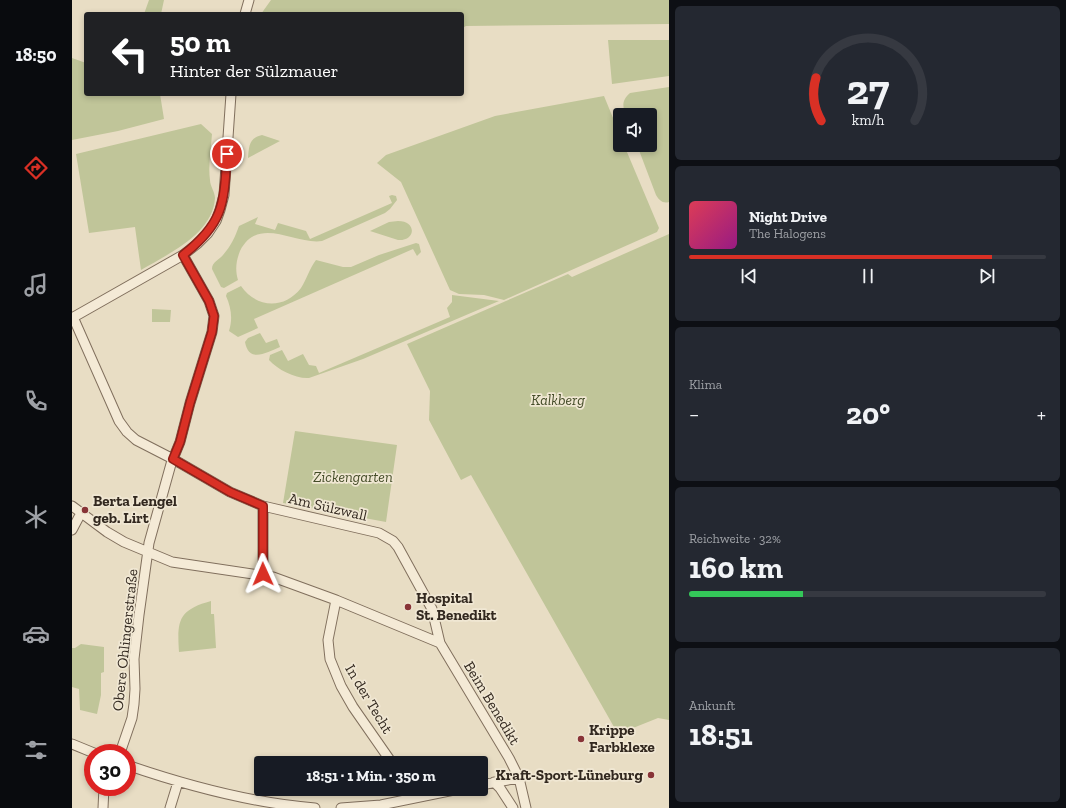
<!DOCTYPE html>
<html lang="de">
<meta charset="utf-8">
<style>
:root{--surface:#171b24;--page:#242831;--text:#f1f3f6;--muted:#9ea1a6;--line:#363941;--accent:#d93025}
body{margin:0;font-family:"Zilla Slab",serif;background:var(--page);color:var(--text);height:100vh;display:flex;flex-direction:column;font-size:15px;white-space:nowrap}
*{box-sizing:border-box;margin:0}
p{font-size:13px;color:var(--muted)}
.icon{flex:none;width:22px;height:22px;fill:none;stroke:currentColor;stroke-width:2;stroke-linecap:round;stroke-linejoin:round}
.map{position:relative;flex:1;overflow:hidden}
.side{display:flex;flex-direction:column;gap:6px;padding:6px;background:#0d0f14;width:397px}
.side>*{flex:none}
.top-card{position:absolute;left:12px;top:12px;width:380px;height:84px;border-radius:4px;box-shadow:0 2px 6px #0003;background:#202124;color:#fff;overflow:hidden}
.fabs{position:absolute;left:541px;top:108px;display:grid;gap:8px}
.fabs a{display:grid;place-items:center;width:44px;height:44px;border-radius:4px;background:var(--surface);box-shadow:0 2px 6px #0003;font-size:20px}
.speed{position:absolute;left:12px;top:744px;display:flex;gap:8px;font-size:20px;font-weight:700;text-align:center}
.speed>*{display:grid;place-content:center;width:52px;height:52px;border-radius:50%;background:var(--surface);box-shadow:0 2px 6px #0003;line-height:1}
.speed .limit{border:6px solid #d22;background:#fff;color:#111}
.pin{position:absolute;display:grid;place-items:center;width:34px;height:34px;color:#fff;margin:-17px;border:2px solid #fff;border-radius:50%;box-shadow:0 1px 4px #0007}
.me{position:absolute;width:44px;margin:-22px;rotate:359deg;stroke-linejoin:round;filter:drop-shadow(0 0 3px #0008)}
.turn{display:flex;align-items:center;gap:14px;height:84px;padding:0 20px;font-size:18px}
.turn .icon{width:52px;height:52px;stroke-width:2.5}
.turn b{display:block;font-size:28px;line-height:34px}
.big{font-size:30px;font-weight:800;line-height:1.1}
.side .card{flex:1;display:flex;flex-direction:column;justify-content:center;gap:6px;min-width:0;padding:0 14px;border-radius:6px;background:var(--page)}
.side .dial{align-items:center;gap:0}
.dial svg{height:104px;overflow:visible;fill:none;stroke:var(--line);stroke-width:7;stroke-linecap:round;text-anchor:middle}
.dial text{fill:var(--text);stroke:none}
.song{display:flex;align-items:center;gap:12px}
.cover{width:48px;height:48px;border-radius:6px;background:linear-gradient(135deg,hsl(350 70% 55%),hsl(310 70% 35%))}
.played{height:4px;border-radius:2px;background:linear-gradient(90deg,var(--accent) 85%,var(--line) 85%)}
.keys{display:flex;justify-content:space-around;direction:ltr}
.heat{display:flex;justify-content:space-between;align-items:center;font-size:22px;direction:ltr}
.charge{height:6px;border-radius:3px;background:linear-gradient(90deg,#34c759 32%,var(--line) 0)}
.trip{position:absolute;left:182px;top:756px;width:234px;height:40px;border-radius:4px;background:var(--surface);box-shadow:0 2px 6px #0003;font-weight:800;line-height:40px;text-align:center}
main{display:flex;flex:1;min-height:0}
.tab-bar{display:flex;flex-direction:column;width:72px;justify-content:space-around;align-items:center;background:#090b0e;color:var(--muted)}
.tab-bar .icon{width:28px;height:28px}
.tab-bar .on{color:var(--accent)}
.tab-bar b{font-size:18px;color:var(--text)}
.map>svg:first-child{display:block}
.green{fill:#c0c599}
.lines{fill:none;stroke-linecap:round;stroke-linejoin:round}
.minor-casing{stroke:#806f5d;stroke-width:11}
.minor{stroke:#f4ead6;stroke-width:9}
.route-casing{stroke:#8d1f18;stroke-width:10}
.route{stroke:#d93025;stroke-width:7}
.poi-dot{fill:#883437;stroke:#f0e7d3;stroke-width:1.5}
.labels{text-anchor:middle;stroke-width:3.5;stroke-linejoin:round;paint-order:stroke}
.park-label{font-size:15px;font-style:italic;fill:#444c28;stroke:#f0e7d3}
.poi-label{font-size:15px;font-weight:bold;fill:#32281f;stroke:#f0e7d3;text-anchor:start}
.street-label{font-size:15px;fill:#32281f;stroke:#f0e7d3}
</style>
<main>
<nav class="tab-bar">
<b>18:50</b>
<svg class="icon on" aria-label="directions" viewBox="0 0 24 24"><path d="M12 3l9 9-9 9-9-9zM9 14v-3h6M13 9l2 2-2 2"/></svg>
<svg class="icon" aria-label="music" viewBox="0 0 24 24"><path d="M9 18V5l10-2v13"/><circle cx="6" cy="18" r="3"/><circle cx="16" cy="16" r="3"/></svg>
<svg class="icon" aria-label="phone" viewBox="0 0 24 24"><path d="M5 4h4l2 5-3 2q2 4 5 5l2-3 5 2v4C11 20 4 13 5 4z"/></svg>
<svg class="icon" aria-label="climate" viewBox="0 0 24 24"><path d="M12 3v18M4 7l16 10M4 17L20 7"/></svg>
<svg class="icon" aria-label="car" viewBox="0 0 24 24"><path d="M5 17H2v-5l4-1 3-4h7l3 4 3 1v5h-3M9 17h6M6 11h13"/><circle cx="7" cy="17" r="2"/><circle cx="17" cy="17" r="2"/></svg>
<svg class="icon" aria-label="filters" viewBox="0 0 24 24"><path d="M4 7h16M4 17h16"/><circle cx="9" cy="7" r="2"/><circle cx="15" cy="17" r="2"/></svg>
</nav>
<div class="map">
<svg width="597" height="808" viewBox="0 0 597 808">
<rect width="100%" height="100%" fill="#e8ddc4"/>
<path class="green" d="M77,0h15l-3,14h-17z
M199,0h398v24l-203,2 -4,2v-14h-201z
M536,40h61v36l-57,8z
M0,58l14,5v31h74l4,25 -46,12 -46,9z
M597,87v115c-6,2 -10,-2 -13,-7l-19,-50h13v-30h-24c-4,-9 -4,-15 4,-22z
M532,96l16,39v10h4l35,83 -2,4 -153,68 -20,-5 -25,-1 -9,-4 -49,-108 -24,-19 9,-8 109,-39z
M129,124l11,10c-1,15 -4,32 -2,46 0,6 5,12 5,18 -2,36 -47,56 -74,72l-6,-43 -46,6 -13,-79z
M190,135l18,6 -32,17c1,-12 1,-20 14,-23z
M320,195l4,1 1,4 -7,9 -5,4 -63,28c-27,4 -64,-26 -82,10 -4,10 -5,19 -2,29l-14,8 -3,-1 -9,-18c0,-7 7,-9 11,-14 8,-9 12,-18 16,-29l19,-9 -3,7 20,6 3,-7 28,8 4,8 82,-36 -3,-7z
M326,221c19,0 18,20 0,19l-28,-9 19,-9z
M597,234v486l-11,-2 -40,16 -147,-259 -10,5 -32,-60 1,-29 -23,-47 161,-70 4,3z
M344,243l3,1 2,8 -4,4 -4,-7 -159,70 4,9 -20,9 -9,-6c4,-12 2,-24 -3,-35l1,-3 14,-7c15,22 43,24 60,2 6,-9 8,-19 15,-28l27,7h8l28,-12z
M380,295l47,6 -136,58 -54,19c-13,1 -31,-8 -40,-18l1,-5 12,-5 6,11 15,-7 6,11 7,1 3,7 131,-56 -3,-9 5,-6z
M80,309l19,1 -1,12h-18z
M188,333l6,10 11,-4 3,8c-13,5 -31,17 -35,-5l3,-4z
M223,431l102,14 -11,77 -103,-19z
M139,601v13h3l2,34 -37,4c-2,-31 -1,-42 32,-51z
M9,644l23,3v25l-3,1v22l-4,19 -17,-4 -1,-21 -7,-2v-39h3z"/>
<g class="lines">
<g class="minor-casing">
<path id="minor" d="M173,14l4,-14
M1,317l46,104 8,11 9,8 37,19 57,33 33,14 116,27 14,8 5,6 34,62 8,34 69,115 10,20 7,30
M0,318l111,-63 14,-11 11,-11 8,-12 4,-11 4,-15 7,-101
M0,506l35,26 17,10 48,20 101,15 63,23 104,43
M191,506v68
M0,530l9,-17
M264,600l-8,40 2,19 11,27 12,21 39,56
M0,744l22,9
M48,753l12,-35 2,-14 1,-15 -1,-30 5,-44 10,-72 22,-79 9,-22 10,-39 22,-71 2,-16 -5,-15 -26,-46
M55,765c61,21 123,38 188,43
M422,782l6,6 13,20
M409,785l38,-7
M334,789l4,9
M31,808l1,-21
M98,808l8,-26
M269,808l40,-3 78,-16"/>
</g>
<use href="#minor" class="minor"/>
</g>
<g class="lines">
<g class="route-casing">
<path id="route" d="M155,154c-3,50 -3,69 -44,101l26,46 5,15 -2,16 -22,71 -10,39 -7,17 57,33 33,14v68"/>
</g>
<use href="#route" class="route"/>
</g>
<g class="poi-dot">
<circle cx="13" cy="510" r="4"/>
<circle cx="336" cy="607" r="4"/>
<circle cx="509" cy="739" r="4"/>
<circle cx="579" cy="775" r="4"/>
</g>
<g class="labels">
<g class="park-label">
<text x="486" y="405">Kalkberg</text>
<text x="281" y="482">Zickengarten</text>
</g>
<g class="poi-label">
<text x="21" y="506">Berta Lengel<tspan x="21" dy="17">geb. Lirt</tspan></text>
<text x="344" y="603">Hospital<tspan x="344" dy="17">St. Benedikt</tspan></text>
<text x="517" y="735">Krippe<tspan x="517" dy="17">Farbklexe</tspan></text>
<text x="571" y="780" text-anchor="end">Kraft-Sport-Lüneburg</text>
</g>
<g class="street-label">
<text transform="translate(256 507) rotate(13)" y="5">Am Sülzwall</text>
<text transform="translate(53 640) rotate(-84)" y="5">Obere Ohlingerstraße</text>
<text transform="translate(297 699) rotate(59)" y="5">In der Techt</text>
<text transform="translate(420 703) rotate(59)" y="5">Beim Benedikt</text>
</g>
</g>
</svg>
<div class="fabs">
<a><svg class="icon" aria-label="sound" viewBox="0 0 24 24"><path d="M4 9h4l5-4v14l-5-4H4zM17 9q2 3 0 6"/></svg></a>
</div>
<div class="speed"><div class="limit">30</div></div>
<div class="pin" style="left:155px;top:154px;background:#d93025"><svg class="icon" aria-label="arrive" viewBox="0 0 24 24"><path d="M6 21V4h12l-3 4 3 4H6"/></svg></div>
<svg class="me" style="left:191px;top:574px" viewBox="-20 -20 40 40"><path d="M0-17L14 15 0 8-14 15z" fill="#d93025" stroke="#fff" stroke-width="4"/></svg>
<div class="trip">18:51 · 1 Min. · 350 m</div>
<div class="top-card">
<div class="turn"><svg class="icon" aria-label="left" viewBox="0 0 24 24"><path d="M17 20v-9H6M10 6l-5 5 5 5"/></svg><div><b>50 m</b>Hinter der Sülzmauer</div></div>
</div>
</div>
<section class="side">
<div class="card dial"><svg viewBox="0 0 100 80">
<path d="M14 69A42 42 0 1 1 86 69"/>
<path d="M14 69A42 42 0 0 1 10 36" stroke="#d93025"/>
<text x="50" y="56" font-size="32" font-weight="700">27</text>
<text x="50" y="72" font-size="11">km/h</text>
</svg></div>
<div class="card">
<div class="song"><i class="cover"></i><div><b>Night Drive</b><p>The Halogens</p></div></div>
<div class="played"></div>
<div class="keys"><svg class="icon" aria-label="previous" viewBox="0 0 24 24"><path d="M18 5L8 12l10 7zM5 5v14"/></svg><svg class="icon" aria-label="pause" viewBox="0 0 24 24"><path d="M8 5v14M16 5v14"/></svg><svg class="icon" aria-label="next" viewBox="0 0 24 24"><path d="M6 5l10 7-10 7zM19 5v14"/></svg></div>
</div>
<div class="card"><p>Klima</p>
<div class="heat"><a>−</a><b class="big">20°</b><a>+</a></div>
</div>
<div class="card"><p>Reichweite · 32%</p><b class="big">160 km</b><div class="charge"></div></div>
<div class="card"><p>Ankunft</p><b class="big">18:51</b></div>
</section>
</main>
